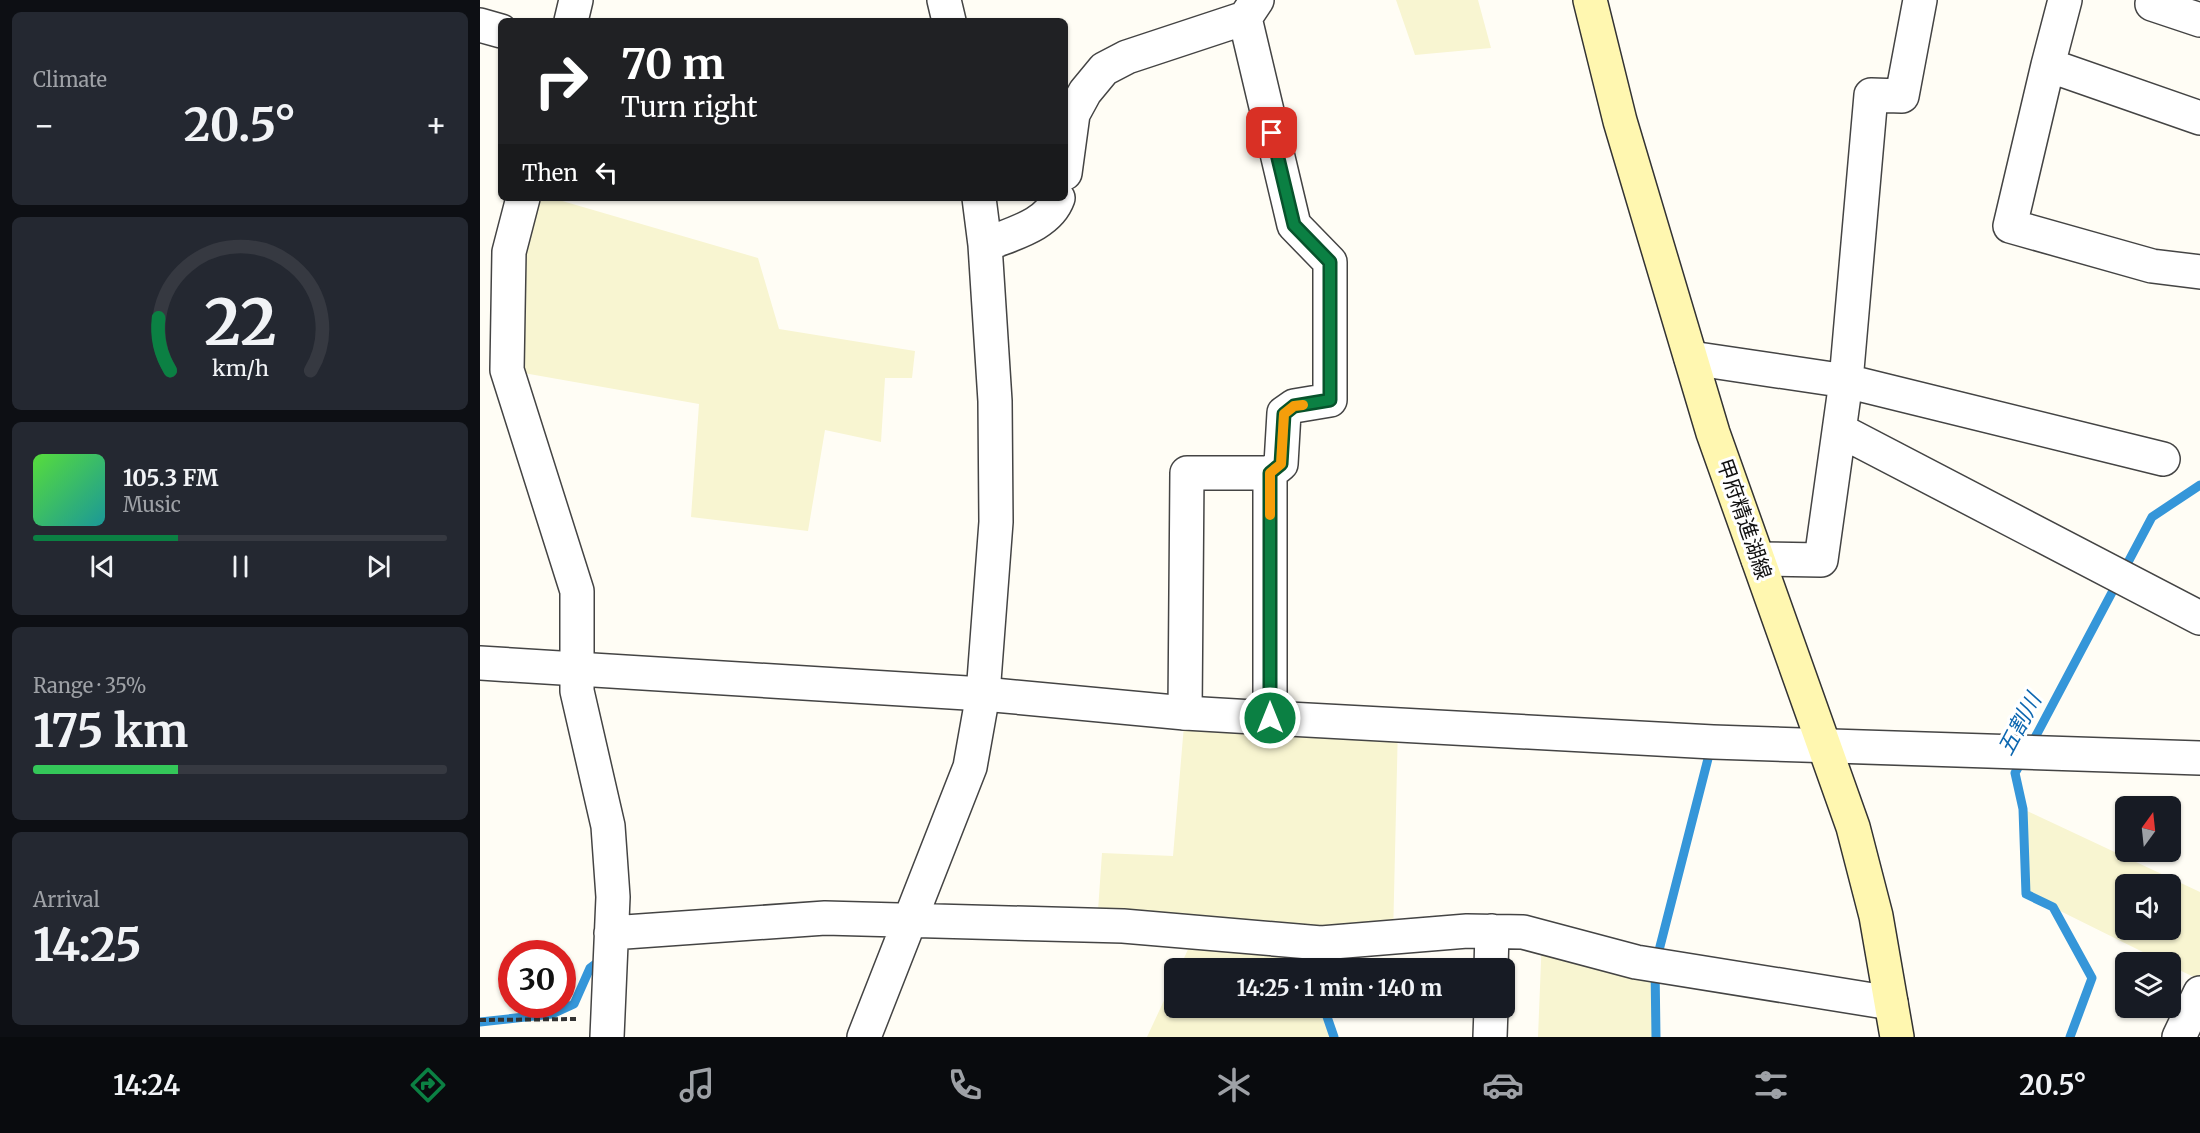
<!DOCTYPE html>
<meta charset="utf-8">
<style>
:root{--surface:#171b24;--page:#242831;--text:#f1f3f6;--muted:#9ea1a6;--line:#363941;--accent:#0b8043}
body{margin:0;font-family:Merriweather,"Noto Sans JP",serif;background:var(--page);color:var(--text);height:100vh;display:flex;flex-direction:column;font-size:22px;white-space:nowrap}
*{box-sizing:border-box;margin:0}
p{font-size:20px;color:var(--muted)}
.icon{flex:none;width:33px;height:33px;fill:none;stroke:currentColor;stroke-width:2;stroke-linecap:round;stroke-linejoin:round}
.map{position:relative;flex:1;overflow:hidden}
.side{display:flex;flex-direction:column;gap:12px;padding:12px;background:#0d0f14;width:480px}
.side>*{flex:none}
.banner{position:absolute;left:18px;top:18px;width:570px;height:183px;border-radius:9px;box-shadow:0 2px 4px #0004;background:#202124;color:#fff;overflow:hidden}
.needle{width:39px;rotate:15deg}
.buttons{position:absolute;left:1635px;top:796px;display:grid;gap:12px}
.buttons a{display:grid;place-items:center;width:66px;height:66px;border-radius:9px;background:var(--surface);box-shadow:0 2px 4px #0004;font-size:30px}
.speed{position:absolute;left:18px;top:940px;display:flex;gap:12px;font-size:30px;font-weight:700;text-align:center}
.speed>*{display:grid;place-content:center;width:78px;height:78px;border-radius:50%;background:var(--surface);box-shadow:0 2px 4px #0004;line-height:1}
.speed .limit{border:9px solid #d22;background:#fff;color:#111}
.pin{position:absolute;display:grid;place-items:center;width:51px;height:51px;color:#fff;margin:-26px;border-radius:12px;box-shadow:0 3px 9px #0006}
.me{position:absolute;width:66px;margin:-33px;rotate:0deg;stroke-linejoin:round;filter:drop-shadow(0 0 4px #0008)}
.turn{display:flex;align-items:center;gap:21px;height:126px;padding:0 24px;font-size:27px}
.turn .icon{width:78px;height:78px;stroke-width:2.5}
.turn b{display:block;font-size:42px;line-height:51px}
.then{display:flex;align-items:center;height:57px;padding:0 24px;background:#0003;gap:12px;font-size:22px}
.big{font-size:45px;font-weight:700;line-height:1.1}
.side .tile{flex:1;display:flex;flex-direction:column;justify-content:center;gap:9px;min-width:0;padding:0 21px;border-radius:9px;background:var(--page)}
.side .dial{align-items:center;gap:0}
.dial svg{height:156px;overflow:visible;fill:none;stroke:var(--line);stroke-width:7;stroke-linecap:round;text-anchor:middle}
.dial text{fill:var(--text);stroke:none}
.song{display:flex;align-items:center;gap:18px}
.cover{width:72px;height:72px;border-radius:9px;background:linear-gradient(135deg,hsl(110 70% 55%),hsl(180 70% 35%))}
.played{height:6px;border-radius:3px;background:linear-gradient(90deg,var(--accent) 35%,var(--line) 35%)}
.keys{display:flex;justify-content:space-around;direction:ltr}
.heat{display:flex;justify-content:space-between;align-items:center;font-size:33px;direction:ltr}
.charge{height:9px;border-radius:4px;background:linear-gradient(90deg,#34c759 35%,var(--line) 0)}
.trip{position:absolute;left:684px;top:958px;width:351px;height:60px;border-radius:9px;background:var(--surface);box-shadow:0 2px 4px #0004;font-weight:700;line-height:60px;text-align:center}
.menu{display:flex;height:96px;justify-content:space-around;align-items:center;background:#090b0e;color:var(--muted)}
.menu .icon{width:42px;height:42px}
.menu .active{color:var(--accent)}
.menu b{font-size:27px;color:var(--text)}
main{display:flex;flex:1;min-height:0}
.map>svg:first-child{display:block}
.farmland{fill:#f8f5d1;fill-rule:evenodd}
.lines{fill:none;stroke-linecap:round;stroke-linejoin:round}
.stream{stroke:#3596d9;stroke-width:9}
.minor-casing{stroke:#444;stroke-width:36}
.tertiary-casing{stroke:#444;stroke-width:36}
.secondary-casing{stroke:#333;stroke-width:36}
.path{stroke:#333;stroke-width:4;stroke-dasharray:6 3;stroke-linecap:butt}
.minor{stroke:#fff;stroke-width:33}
.tertiary{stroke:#fff;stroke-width:33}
.secondary{stroke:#fff7b0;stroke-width:33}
.route-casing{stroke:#07532c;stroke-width:15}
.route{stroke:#0b8043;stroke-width:10}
.slow{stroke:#f59e0b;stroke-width:10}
.labels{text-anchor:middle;stroke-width:6;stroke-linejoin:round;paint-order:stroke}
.street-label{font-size:21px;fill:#111;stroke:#fff}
.water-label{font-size:22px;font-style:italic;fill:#0d67b0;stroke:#fff}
</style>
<main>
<section class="side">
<div class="tile"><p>Climate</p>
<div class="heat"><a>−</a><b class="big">20.5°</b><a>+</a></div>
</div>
<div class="tile dial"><svg viewBox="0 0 100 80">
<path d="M14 69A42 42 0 1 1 86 69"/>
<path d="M14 69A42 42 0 0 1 8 42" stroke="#0b8043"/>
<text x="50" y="56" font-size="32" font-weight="700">22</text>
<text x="50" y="72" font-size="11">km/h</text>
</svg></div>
<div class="tile">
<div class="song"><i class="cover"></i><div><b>105.3 FM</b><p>Music</p></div></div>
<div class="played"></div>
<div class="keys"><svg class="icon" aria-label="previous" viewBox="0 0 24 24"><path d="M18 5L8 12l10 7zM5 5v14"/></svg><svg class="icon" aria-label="pause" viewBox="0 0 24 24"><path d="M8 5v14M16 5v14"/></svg><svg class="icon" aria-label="next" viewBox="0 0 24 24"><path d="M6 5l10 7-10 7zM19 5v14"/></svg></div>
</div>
<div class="tile"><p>Range · 35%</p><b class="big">175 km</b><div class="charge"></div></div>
<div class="tile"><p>Arrival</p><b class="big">14:25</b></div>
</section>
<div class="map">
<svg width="1720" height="1037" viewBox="0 0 1720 1037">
<rect width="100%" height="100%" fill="#fffdf5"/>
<path class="farmland" d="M916,0h82l13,48 -76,7z
M43,198h29l206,60 21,71 136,22 -3,27h-27l-4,64 -56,-12 -17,101 -117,-14 8,-113 -192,-34z
M705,713l213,12 -5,213 -296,-13 5,-72 71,3z
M1543,809l177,83v88l-29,-14 -1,-3h-5l-139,-69zM1646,885h44v45h-44z
M1062,937l113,29 1,71h-118z
M710,945l113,7 6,17h-130z
M694,979v29h150l10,29h-187z"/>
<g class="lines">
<path class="stream" d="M1550,747l122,-230 48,-32
M1543,759l-8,14 8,36 3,85 27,13 39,71 -22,59
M818,952h5l6,17
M844,1008l10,29
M0,1022l72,-8 22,-10 16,-36 12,-9
M1176,1037l-1,-71 56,-219"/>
<g class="minor-casing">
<path id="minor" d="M464,0l5,21
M1585,0l-17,65 152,53
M1674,0l-2,4 48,16
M765,18l49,207 36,37v138l-36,6 -10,7 -3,51 -11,9v245
M91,21l5,-21
M0,25l21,6
M1568,65l-38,161 142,40 48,6
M585,173l8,-59 12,-22 19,-23 23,-12 118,-39 12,-18
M43,198l-14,54 -2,118 70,221v100l31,135 5,71 -6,140
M505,245c25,-11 63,-19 73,-47
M1211,358l155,23 317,78
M1361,431l359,187
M1278,559l63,1 25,-179 25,-286 31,1 18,-96
M705,713l2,-240h83
M131,933l214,-15 298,8 198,17 146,-12 56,1 113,30 255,41
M1011,969l1,-38
M384,1037l106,-270 13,-73 13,-172 -1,-121 -10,-156 -6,-47
M1010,1037l1,-29
M1699,1037l21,-44"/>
</g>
<g class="tertiary-casing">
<path id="tertiary" d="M0,663l503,31 202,19 85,5 443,24 487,16"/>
</g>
<g class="secondary-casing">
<path id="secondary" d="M1110,0l30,121 93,312 140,394 23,89 21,121"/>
</g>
<path class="path" d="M0,1020l97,-1"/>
<use href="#minor" class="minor"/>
<use href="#tertiary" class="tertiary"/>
<use href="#secondary" class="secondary"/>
</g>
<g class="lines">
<g class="route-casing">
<path id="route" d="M790,718v-245l11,-9 3,-50 10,-8 36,-6v-138l-36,-37 -22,-92"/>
</g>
<use href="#route" class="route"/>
<path class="slow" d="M790,515v-42l11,-9 3,-50 10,-8 9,-1"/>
</g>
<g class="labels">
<g class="street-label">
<text transform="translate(1264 519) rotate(71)" y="7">甲府精進湖線</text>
</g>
<g class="water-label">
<text transform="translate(1539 724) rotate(-62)" y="8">五割川</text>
</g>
</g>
</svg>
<div class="buttons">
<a><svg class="needle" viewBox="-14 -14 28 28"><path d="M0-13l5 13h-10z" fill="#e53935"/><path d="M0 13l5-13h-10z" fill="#9ea1a6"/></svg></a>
<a><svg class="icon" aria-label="sound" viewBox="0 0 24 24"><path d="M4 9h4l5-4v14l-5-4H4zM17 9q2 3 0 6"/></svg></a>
<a><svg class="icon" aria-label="layers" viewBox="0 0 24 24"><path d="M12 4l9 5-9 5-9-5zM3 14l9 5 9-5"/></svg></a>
</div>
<div class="speed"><div class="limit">30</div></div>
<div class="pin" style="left:792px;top:133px;background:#d93025"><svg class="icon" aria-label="arrive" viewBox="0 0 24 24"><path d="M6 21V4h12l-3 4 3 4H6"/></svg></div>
<svg class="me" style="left:790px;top:718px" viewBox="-20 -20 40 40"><circle r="17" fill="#0b8043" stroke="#fff" stroke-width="3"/><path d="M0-11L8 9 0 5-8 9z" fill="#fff"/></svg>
<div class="trip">14:25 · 1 min · 140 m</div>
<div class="banner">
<div class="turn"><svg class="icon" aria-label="right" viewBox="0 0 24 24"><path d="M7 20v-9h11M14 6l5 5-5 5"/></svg><div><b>70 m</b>Turn right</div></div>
<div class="then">Then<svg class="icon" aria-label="left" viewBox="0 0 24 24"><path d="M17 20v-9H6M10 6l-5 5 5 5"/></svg></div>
</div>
</div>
</main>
<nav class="menu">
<b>14:24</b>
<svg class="icon active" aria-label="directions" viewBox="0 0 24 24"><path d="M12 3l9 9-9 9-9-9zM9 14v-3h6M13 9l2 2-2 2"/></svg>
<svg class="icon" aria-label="music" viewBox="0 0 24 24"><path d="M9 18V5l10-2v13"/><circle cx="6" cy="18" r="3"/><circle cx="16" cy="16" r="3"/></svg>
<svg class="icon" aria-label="phone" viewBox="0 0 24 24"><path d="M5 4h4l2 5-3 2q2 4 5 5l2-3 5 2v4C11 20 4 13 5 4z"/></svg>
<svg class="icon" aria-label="climate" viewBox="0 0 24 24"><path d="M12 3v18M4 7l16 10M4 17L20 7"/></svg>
<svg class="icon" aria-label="car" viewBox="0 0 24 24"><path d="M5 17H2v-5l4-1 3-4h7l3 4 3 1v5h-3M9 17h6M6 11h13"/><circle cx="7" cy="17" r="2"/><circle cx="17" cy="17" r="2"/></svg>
<svg class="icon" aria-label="filters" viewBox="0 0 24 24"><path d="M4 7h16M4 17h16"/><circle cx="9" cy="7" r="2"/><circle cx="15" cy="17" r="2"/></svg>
<b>20.5°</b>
</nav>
